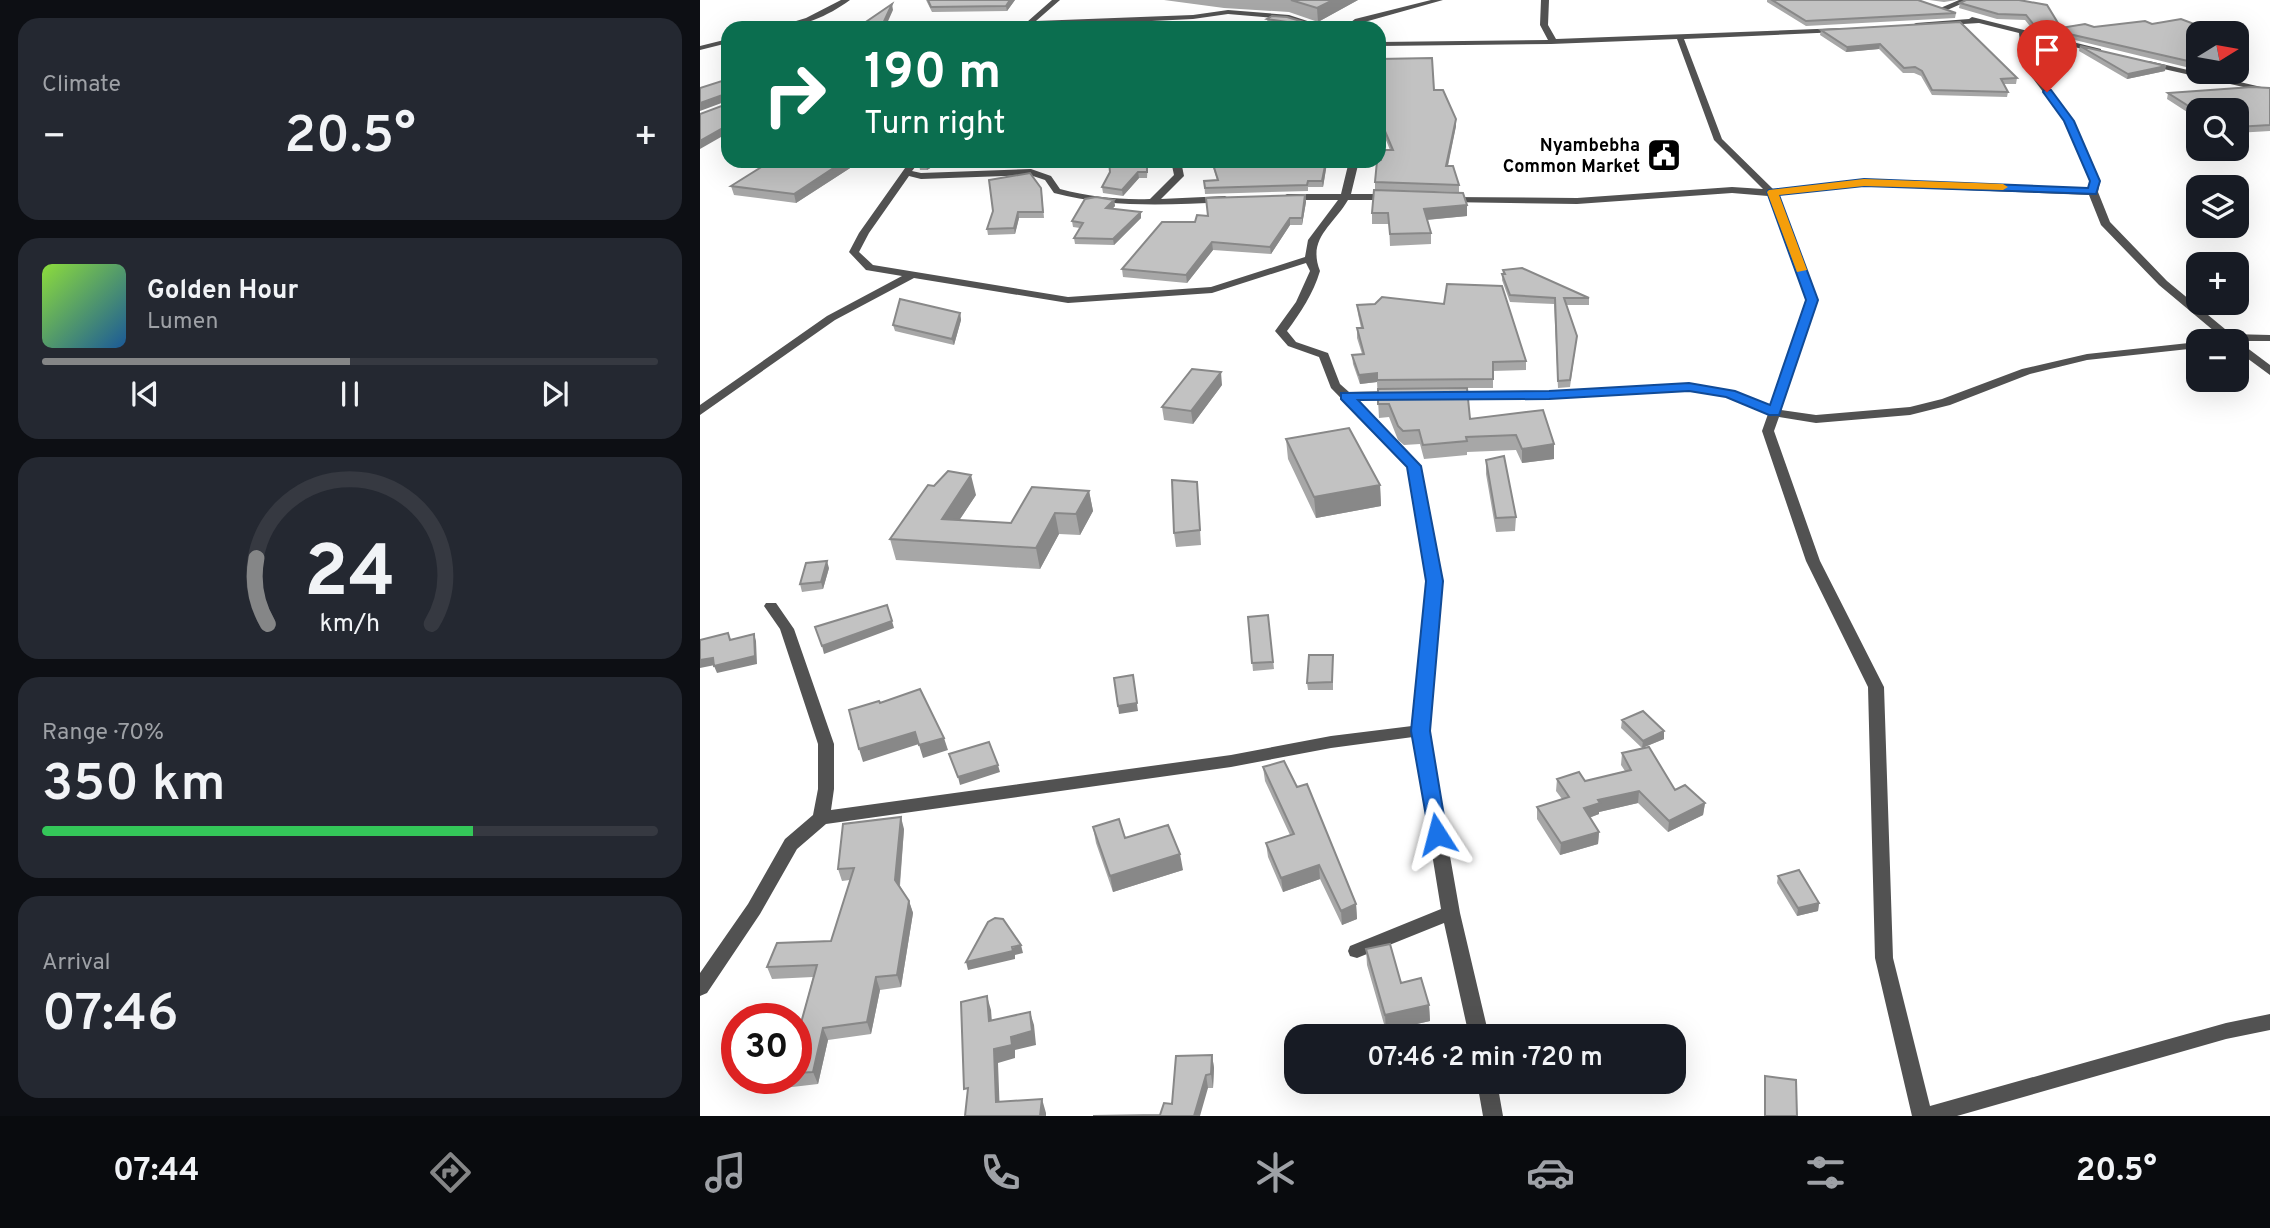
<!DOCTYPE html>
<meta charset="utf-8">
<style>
:root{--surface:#171b24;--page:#242831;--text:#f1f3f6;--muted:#9ea1a6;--line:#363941;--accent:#858687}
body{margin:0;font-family:Overpass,sans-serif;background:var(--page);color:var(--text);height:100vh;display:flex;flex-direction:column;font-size:26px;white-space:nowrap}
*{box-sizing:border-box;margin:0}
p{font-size:23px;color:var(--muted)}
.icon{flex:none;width:38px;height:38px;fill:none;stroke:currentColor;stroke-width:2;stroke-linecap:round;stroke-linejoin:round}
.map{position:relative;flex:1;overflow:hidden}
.sheet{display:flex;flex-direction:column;gap:18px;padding:18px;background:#0d0f14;width:700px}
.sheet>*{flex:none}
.top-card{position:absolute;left:21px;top:21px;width:665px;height:147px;border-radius:21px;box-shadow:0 7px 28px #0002;background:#0b6e4f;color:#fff;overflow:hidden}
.needle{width:46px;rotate:79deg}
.tools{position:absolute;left:1486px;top:21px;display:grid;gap:14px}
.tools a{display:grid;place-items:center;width:63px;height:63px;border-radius:14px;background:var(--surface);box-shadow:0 7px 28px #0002;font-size:35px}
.speed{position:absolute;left:21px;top:1003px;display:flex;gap:14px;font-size:35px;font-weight:700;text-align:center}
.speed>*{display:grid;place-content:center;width:91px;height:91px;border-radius:50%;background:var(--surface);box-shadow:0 7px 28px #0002;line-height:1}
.speed .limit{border:10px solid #d22;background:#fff;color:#111}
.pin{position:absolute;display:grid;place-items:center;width:60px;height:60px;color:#fff;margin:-72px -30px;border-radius:50% 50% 50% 0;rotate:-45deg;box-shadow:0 0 7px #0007}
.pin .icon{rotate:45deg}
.me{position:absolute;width:77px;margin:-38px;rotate:351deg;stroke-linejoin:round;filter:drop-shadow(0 0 5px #0008)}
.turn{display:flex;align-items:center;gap:24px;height:147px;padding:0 28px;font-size:32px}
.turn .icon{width:91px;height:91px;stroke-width:2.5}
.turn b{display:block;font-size:49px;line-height:60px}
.big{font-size:52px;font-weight:600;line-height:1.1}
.sheet .card{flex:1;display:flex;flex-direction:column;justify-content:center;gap:10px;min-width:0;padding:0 24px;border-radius:21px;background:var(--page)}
.sheet .dial{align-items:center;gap:0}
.dial svg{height:182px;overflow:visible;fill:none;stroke:var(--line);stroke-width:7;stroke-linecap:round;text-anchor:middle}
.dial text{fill:var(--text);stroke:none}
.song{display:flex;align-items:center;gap:21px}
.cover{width:84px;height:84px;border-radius:10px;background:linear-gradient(135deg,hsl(90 70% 55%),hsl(210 70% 35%))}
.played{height:7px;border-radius:4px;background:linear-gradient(90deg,var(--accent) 50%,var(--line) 50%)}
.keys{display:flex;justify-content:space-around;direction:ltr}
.heat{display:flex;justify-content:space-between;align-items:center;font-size:38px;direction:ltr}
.charge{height:10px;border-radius:5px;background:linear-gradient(90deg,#34c759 70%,var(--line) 0)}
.trip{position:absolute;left:584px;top:1024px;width:402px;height:70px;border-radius:21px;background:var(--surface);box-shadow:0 7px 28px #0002;font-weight:600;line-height:70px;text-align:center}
.tabs{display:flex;height:112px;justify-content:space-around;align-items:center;background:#090b0e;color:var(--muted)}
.tabs .icon{width:49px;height:49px}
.tabs .on{color:var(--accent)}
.tabs b{font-size:32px;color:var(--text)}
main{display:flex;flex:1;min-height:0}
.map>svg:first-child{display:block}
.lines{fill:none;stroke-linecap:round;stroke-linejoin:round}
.minor{fill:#525252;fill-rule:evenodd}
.wall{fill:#a7a7a7}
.shaded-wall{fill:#888}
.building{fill:#c2c2c2;stroke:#888;stroke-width:2}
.route{fill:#1a73e8;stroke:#114b97;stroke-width:2}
.slow{fill:#f59e0b}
.labels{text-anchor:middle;stroke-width:7;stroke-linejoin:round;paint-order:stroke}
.far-poi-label{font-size:18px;font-weight:bold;fill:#000;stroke:#fff;text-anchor:end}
</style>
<main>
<section class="sheet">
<div class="card"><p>Climate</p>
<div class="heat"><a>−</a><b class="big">20.5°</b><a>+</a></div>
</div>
<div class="card">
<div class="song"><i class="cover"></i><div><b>Golden Hour</b><p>Lumen</p></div></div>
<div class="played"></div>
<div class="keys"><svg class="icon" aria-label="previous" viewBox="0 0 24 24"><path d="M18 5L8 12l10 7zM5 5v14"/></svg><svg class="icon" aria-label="pause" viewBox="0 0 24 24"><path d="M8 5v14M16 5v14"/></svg><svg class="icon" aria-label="next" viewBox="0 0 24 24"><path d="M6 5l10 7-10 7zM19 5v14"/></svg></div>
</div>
<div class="card dial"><svg viewBox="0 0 100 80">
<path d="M14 69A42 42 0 1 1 86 69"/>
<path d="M14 69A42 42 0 0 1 9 40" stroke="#858687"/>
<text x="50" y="56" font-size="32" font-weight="700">24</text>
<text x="50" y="72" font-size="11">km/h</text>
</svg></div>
<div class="card"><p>Range · 70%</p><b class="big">350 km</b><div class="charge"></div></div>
<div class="card"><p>Arrival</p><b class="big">07:46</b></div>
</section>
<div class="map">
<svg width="1570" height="1116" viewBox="0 0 1570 1116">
<rect width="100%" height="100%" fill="#fff"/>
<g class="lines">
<path class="minor" d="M141,0h9c-22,16 -49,28 -77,28l33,-10z
M352,0h8l-24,21 157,-6 35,-5 61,5 40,13h-12l-29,-9 -60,-5 -35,5 -165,8 -123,1 4,-2 118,-4z
M731,0h12l-82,23 -9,5h-9l12,-9z
M841,0h8l-1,25 8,14 286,-11 1,2 -4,2 -155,7 38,100 52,51 90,-10 225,9 1,-8 -25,-60 -43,-57 -3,-31 -40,-10 -63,4 -4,-2 4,-2 53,-4 3,-2 129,32v4h-3l-71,-18 3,29 43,57 27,60 -2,11 12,30 57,59 64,53 39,1v6h-32l32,24v10l-34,-25v-9h-30l2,-2 12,-3 -61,-51 -58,-60 -12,-30 -225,-9 -86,9 39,105 -36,110 35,5 94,-8 32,-8 80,-30 65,-15 111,-12v6l-111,12 -57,14 -80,31 -40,10 -94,8 -37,-6 -5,14 46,130 64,126 9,271 37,148 296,-83 44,-9v16l-44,9 -269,77h-45l-37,-158 -7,-271 -62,-126 -44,-130 6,-17 -41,-17 -38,-6 -140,8h-98l-6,-4 6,-4h98l140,-8 45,8 36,15 37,-106 -39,-104 -36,-3 -155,11 -132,-2 -2,-2 5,-3 129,1 155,-11 31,2 -49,-49 -37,-101 -126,5 -172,2v-4l169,-2 -8,-15z
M1259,0h11l-25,11 -7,-2z
M28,39v4l-28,7v-4z
M1449,61l121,28v4l-124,-28 -1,-2z
M210,161h10l-8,10 9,2 110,-4 20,7 9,13c30,8 60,11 90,10l24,-24 -3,-14h10l3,15 -23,23 64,-3 5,3 -5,3c-58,3 -114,6 -171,-9l-9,-13 -15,-5 -109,4 -12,-3 -40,57 -10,19 14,13 195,32 143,-10 94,-30 3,-17 30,-40h-51l-5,-3 5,-3h54l8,-33h10l-8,33h42l5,3 -5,3h-45c-15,26 -41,38 -28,71 -7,23 -19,41 -33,60l9,11 32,11 12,31 9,8 47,-1 6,4 -6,4h-40l64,67 21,115 -13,150 32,182 29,123h-20l-25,-113 -87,35 -7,-2 -2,-5 2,-5 91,-37 -28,-172 -82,11 -100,19 -405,57 -29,25 -37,65 -53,79 -7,3v-23l48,-69 37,-65 28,-24 5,-26v-45l-38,-115 -16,-23 2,-3h10l18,26 40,115v45l-3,21 400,-55 100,-19 81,-10 15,-145 -19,-114 -77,-79 -12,-31 -31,-11 -13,-15 21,-29 14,-31 -4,-8 -94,30 -144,10 -154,-25 -79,42 -135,95v-10l127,-89 75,-40 -36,-6 -17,-18 10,-19z
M777,1082h20l6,34h-20z"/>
</g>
<path class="wall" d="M226,0h89l-8,11 -75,1z
M464,0h194l-40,22 -29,-10 -65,-4z
M1067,0h151l38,13 -1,5 -149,8 -39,-24z
M1229,0h28l-13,2z
M1319,0l42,28 33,-1 58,-3 66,9 -32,34 -140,-34 -13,-3 -8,-10 -28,-1 -38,-11 1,-5z
M587,17l20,11h-14l-25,-4 -1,-5z
M1260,22l57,56 -1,6h-12l4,8 -1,5 -75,-2 -11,-19 -7,-3h-11l-24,-24 -33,3 -26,-17 1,-5z
M1380,46l85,25 -38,8 -48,-28z
M679,59l55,31 22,29v7l-8,40 11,19v7l-84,-2v-8l6,-22 9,-10 -11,-27z
M1570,88v43l-34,2v-23h-38v9l-31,-20 1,-6z
M161,161l-65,42 -62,-8 -3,-9z
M221,161h21l-15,9h-7l-1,-6z
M409,161h39l-1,17h-8l-16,18 -20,-3 -1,-6 8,-15z
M511,161h116v2l-4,24h-15v4l-103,3 -1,-13 13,-1z
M342,194l2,24h-25l-4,16 -27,1 -1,-6z
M605,195l1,7 -4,23h-12l-19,29 -58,-4 -26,33 -64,-6 -1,-8 73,-47 13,-6z
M414,200l1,6 -3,3 29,3v6l-27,27 -39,-1 -1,-6 6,-10 -7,-1 -1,-6z
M767,205v11l-40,4 4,13v11l-41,2 -1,-22h-17v-11z
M803,270l86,28v7h-23l11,31 -7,51 -12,1 -4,-84 -44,-2 -8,-22z
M657,305l169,56v9l-33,1v17h-26l3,31 84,25v15l-32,4 -6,-13 -49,2v3l-43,4 -4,-15 -16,1 -6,-5 -9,-23 -10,1 -2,-36 -17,2 -7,-20 -1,-9 10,-1 -5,-16v-10h4l-3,-14z
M260,313l1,7 -7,25 -59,-14 -2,-6z
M522,385l-29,39 -29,-4 -2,-13z
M586,439l94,46 1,21 -65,12 -28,-59z
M786,460l30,57 -1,14 -19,1 -10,-58z
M497,482l4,63 -25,2 -2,-14z
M389,491l4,20 -13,24 -21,-1 -19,35 -144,-9 -6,-21 86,-44 -17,25 52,3z
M129,568l-6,21 -21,3 -2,-8z
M568,615l6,54 -21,2 -5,-54z
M633,655v35h-25l-1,-7z
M922,720l42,19 -22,9 -21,-20z
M922,753l53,37 30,13 -2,12 -35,17 -30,-29 -39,9v2l-10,4 10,14 -1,12 -38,11 -23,-36v-12l25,-8 -6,-8 1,-12 28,2 40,-10 -4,-6z
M563,767l93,137 1,15 -15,6 -22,-46 -37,13 -15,-35 -2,-14 24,-8 -25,-54z
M393,827l90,43 -70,22 -17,-49z
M204,829l-4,57 9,15 4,12 -12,74 -21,3 -9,44 -43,6 -10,44 -61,7 -5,-13h44v-37l17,-64 -41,2 -5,-12 64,-26 19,-61 -8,1 -4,-12z
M1078,876l41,27 -1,8 -21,5 -20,-33z
M666,949l35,34 28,22 1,16 -44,10 -19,-66z
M512,1055l2,13 -1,20h-5l-48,27 12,-11z
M1065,1076l32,40h-33v-32z"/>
<path class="shaded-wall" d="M310,0h5l-8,11 -1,-5z
M633,0h25l-40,22 -1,-14z
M192,4l1,6 -8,18h-4z
M607,23v5h-6v-4z
M1543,42l-2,5 -5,1v-4z
M1180,44l-1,5 -33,3 1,-5z
M1498,59v5l-12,3 2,-6z
M1466,66l-1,5 -38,8 1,-5z
M25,94l2,7 -27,10v-8z
M756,119v7l-10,48v-8z
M28,125v8l-28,16v-8z
M144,161h17l-65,42 -2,-9z
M232,161h10l-15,9 -1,-6z
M626,161l1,2 -4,24 -1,-6z
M438,172l1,6 -16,18 -1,-6z
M605,195l1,7 -4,23v-7z
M414,200l1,6 -8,8 -1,-6z
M767,205v11l-43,4v-11z
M318,212l1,6 -4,16 -1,-6z
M441,212v6l-27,27 -1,-6z
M590,218v7l-19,29 -1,-7z
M512,242l1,8 -26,33 -1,-8z
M260,313l1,7 -7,25 -2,-6z
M521,372l1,13 -29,39 -2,-13z
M677,373v9l-17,2 -1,-9z
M854,444v15l-32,4v-14z
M271,475l5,20 -29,44 -5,-20z
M680,485l1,21 -65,12 -2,-21z
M389,491l4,20 -13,24 -4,-21z
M355,513l4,21 -19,35 -4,-21z
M127,561l2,7 -6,21 -2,-7z
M192,621l2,7 -70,26 -2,-8z
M54,634l2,7 1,23 -40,9 -3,-7 1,-1 -15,3v-8z
M433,675l5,36 -19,3 -1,-8z
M964,731v8l-22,9 1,-7z
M215,732l4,12 -56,18 -4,-13z
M244,738l4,12 -25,8 -4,-13z
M298,765l2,7 -40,13 -2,-8z
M939,791l-1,12 -39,9v2l-16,6 1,-12 14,-8z
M1005,803l-2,12 -35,17 1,-11z
M201,817l3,12 -5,63 -4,-12z
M899,832l-1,12 -38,11 1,-12z
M480,854l3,16 -70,22 -3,-16z
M619,865l1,14 -37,13 -2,-14z
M209,901l4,12 -12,74 -4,-12z
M1119,903l-1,8 -21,5 1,-8z
M656,904l1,15 -15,6 -1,-14z
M321,945l2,8 -8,2v4l-47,11 -2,-8z
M176,977l4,13 -9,44 -4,-12z
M287,996l4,14 2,25 -4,-14z
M729,1005l1,16 -44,10 -1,-16z
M330,1012l4,13 2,20 -21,5v8l-17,5 2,53 -4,-14 -2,-53 17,-12z
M123,1028l5,12 -10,44 -5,-12z
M512,1055l2,13 -1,20 -2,-14z
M506,1075l2,13 -8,28h-6z
M342,1099l4,14v3h-6z"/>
<path class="building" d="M228,0h82l-4,6 -75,1z
M591,0h42l-16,8z
M1072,0h146l38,13 -150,8z
M1266,0h53l28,5 14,23 24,-4 9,3 51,-6 7,3 29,-5 37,14h-20v26l-10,2 -141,-32 -13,-4 -8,-10 -28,-1 -38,-11z
M192,4l-11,24h-24z
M572,16l15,1 20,6 -6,1 -34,-5z
M1260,22l57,56 -16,1 7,13 -76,-2 -10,-19 -7,-4 -11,1 -24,-24 -33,3 -26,-17z
M1380,46l86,20 -38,8z
M732,58l2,32h9l13,29 -10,47h7l6,19 -84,-3 2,-21 4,-1v-10h12l-14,-33v-58z
M28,79v17l-3,-2 -25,9v-15z
M1552,87l18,1v37l-34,2v-17h-38v2l-30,-19z
M28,99v26l-28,16v-27l27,-10z
M71,161h73l-50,33 -63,-8z
M221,161h11l-6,3h-7z
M409,161h38v11h-9l-16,18 -20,-3 8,-15z
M512,161h114l-4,20h-14l-1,4 -102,3 -1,-7 14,-1z
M330,173l11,15 2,24h-25l-4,16 -27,1 6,-18 -4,-31z
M674,190l89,3 4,12 -43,4 7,24 -41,1 -2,-21h-16z
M605,195l-3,23h-12l-20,29 -58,-5 -26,33 -64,-6 40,-47h33l2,-7 11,1 -2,-18z
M396,197l18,3 -8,8 35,4 -28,27 -39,-1 9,-15 -11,-2 13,-22z
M822,268l67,30h-25l13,38 -7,44 -12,1 -3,-83 -45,-3 -8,-21h3l-2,-4z
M747,284l55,2 24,75 -33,1v17l-116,1v-7l-18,2 -7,-20 12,-1 -7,-26h6l-6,-23 18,-1 7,-7 62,7z
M200,299l60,14 -8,26 -59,-14z
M492,369l29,3 -30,39 -29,-4z
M767,388l3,31 73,-9 11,34 -32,5 -6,-14 -50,2 1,4 -44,4 -4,-15 -16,1 -5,-5 -9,-22h-11v-15z
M649,428l31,57 -66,12 -28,-58z
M804,456l12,61 -20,1 -10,-58z
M248,471l23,4 -29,44 69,4 21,-36 57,4 -13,23 -21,-1 -19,35 -146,-9 38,-54 6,1z
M472,480l25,2 3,48 -26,3z
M127,561l-6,21 -21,2 6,-21z
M187,605l5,16 -70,25 -7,-19z
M568,615l5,47 -21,1 -4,-46z
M28,633l2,7 24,-6 1,22 -41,10 -1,-8 -13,2v-20z
M609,655h24l-1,27 -25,1z
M433,675l4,28 -19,3 -4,-28z
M220,689l24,49 -25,7 -4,-13 -56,17 -10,-39 30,-9 1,2z
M943,711l21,20 -21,10 -21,-21z
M289,742l9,23 -40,12 -9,-23z
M949,747l26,43 10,-5 20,18 -36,18 -30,-30 -41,9 2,3 -16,5 15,24 -38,11 -24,-36 32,-10 -12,-18 22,-7 6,9 46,-11 -9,-17z
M584,761l13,26 10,-3 49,120 -15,7 -22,-46 -38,13 -15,-35 28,-9 -31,-67z
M201,817l-6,63 14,21 -12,74 -21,2 -9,45 -44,6 -10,44 -17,1v-32l21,-76 -50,2 10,-24 54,-2 23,-73 -16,1 5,-45z
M419,819l6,19 43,-13 12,29 -70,22 -17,-49z
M1099,870l20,33 -21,5 -20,-32z
M295,918l8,1 18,26 -9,2 1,4 -47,11 22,-40z
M690,944l11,39 20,-5 8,27 -44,10 -19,-66z
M287,996l2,25 41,-9 2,19 -21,6 1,8 -18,4 2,53 46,-3 -2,17h-75l3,-28 -4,1 -3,-87z
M512,1055l-1,19 -5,1 -12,41h-101l67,-1 4,-12 8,1 4,-48z
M1065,1076l31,4 1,36h-32z"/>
<path class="route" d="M1344,90h7l23,31 26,60 -4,13 -232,-8 -85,9 39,105 -39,115h-10l-43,-18 -37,-6 -140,8 -191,1 63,66 22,115 -13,150 17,103 -3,5 -7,2 -7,-2 -19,-108 15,-150 -19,-114 -66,-68v-6l208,-2 140,-8 46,8 35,14 36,-105 -39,-108 2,-2 95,-11 224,9 2,-7 -26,-60 -21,-29z"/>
<path class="slow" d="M1164,179l139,5 5,3 -5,3 -139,-4 -85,9 28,75 -10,2 -30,-80 2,-2z"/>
<defs>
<g id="civic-square" transform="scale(1.75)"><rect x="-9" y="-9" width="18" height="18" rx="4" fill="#000" stroke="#fff"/><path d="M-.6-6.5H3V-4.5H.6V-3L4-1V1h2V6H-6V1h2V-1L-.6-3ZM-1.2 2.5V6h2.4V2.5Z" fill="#fff"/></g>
</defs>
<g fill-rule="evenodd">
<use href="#civic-square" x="964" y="155"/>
</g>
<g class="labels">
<g class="far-poi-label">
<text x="940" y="151">Nyambebha<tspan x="940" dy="21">Common Market</tspan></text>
</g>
</g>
</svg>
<div class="tools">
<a><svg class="needle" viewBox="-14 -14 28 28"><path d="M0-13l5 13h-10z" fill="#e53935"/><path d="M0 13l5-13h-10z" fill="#9ea1a6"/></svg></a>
<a><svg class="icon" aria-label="search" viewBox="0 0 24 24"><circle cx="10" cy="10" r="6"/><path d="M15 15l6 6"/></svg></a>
<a><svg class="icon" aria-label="layers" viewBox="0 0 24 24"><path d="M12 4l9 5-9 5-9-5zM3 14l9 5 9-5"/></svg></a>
<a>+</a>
<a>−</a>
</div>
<div class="speed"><div class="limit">30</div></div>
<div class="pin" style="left:1347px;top:92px;background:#d93025"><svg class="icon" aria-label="arrive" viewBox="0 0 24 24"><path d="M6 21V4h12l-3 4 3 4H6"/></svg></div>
<svg class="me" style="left:737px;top:834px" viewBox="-20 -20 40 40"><path d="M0-17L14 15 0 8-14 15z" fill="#1a73e8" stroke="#fff" stroke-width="4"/></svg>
<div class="trip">07:46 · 2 min · 720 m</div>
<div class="top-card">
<div class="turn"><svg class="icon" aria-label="right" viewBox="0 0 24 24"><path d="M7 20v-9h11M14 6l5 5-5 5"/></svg><div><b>190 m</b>Turn right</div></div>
</div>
</div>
</main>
<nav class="tabs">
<b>07:44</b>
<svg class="icon on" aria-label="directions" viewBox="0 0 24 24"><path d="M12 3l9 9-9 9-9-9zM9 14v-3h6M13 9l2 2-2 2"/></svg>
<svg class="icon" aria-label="music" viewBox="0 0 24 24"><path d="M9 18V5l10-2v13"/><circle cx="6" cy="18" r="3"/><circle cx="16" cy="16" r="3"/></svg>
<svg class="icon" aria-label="phone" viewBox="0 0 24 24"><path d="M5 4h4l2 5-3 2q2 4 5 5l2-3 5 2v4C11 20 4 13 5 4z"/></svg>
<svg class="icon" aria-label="climate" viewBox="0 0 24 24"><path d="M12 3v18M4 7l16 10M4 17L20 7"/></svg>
<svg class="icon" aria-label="car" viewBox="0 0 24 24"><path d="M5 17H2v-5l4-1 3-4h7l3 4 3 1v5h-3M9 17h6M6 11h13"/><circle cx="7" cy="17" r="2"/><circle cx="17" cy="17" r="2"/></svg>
<svg class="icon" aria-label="filters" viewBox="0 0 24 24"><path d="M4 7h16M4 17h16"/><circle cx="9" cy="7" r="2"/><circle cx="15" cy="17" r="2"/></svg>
<b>20.5°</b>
</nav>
